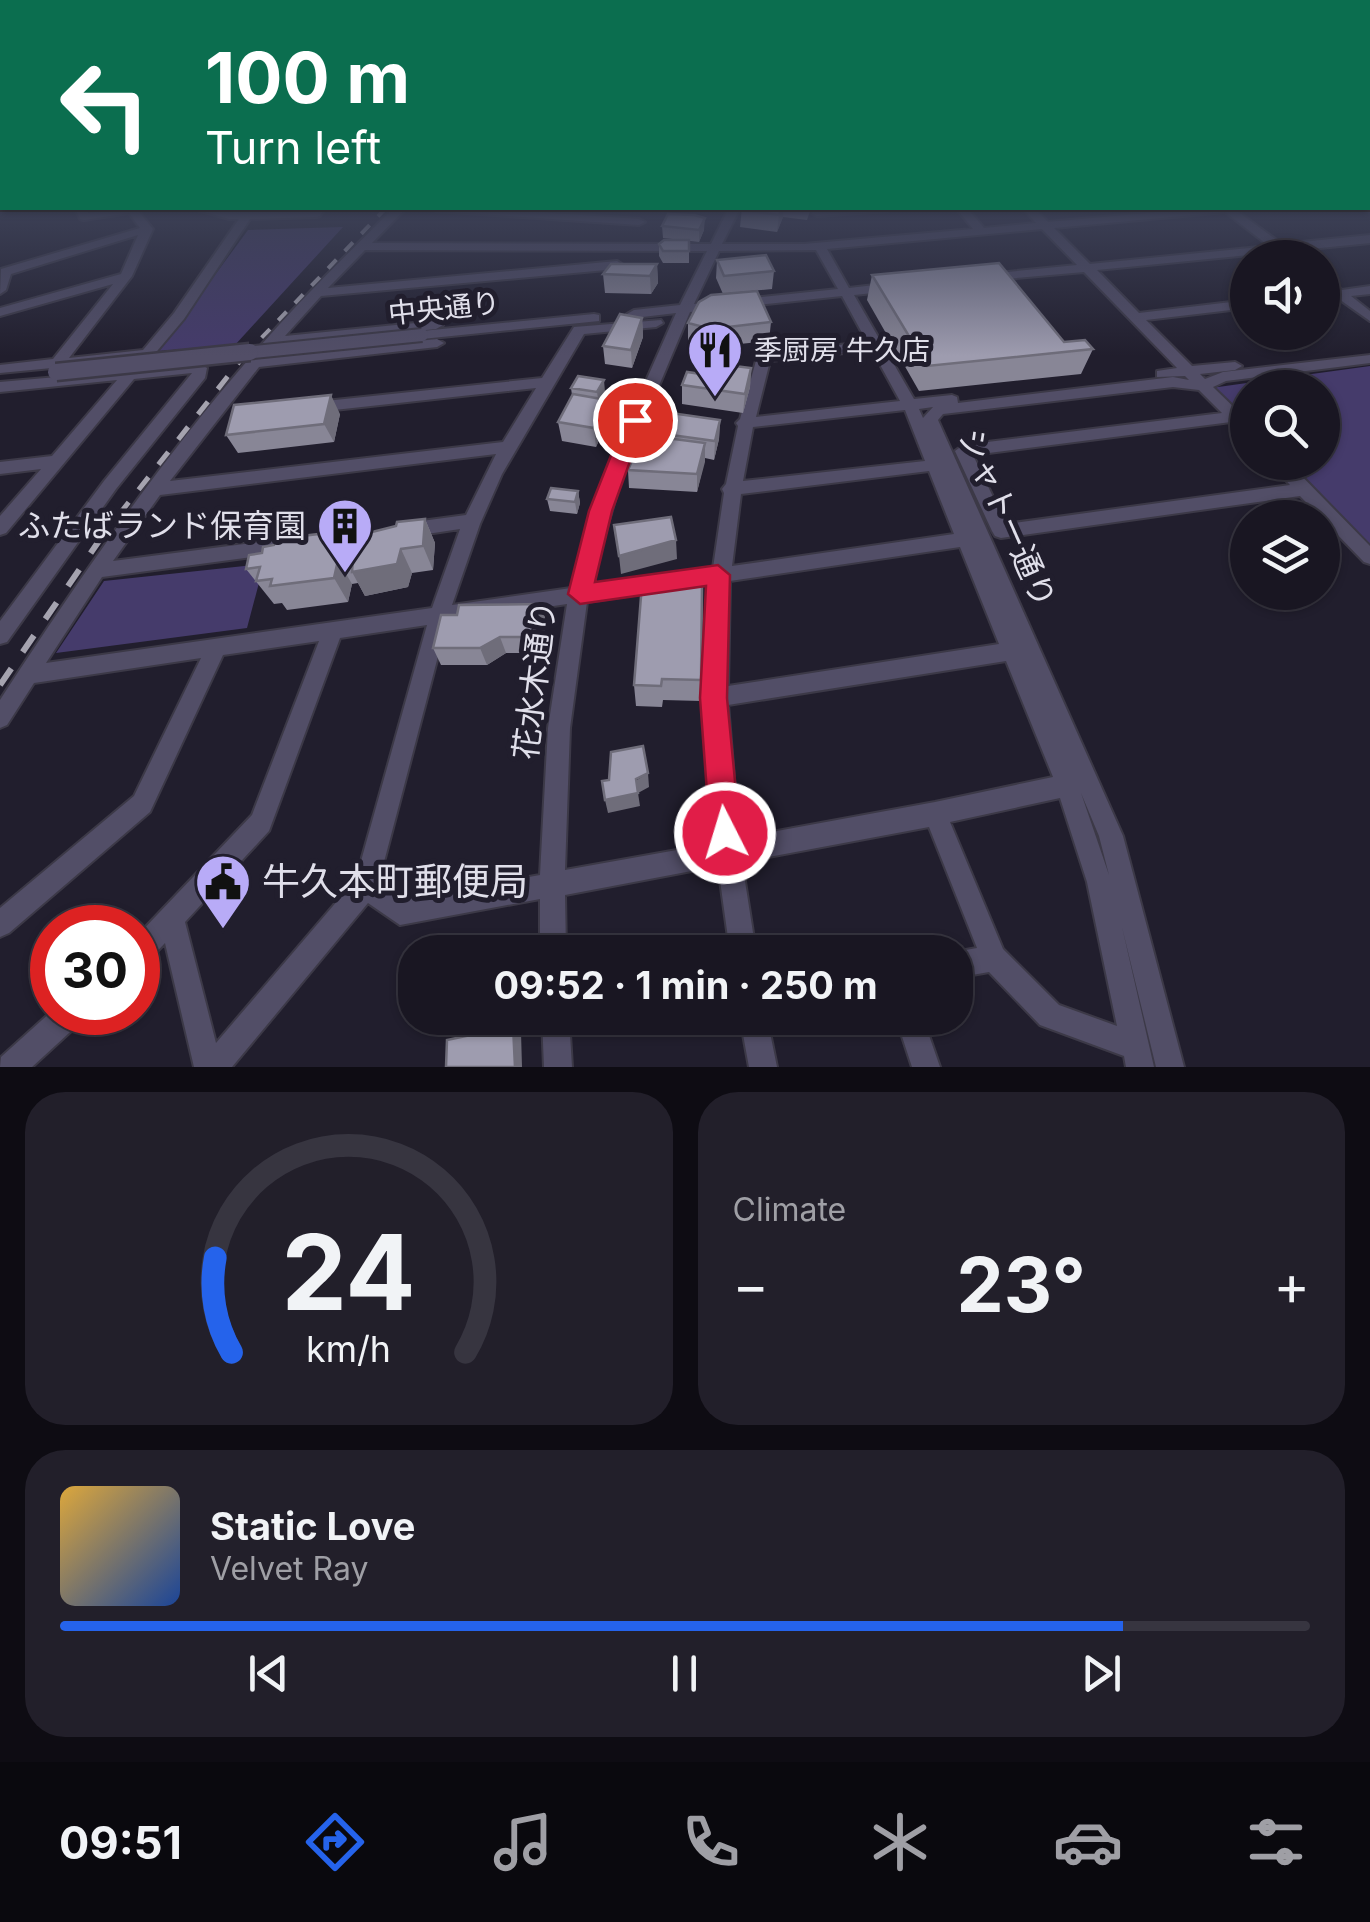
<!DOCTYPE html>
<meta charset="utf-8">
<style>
:root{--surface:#191622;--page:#221f2a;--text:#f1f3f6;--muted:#9f9fa5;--line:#373540;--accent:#2563eb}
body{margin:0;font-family:Inter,"Noto Sans JP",sans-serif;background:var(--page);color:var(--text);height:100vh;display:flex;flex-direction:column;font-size:38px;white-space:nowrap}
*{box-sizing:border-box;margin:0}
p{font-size:32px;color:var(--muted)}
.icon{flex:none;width:55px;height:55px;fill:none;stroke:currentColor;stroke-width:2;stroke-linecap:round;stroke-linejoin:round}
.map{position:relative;height:1067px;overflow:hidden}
.panel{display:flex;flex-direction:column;gap:25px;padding:25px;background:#0e0c13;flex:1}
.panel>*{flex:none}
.guide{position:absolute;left:0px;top:0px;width:1370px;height:210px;box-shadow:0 2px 8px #0004,0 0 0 2px var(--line);background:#0b6e4f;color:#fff;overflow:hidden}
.controls{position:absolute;left:1230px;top:240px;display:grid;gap:20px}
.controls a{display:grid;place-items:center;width:110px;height:110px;border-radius:50%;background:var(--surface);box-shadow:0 2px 8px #0004,0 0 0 2px var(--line);font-size:50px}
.speed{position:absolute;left:30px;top:905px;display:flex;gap:20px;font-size:50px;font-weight:700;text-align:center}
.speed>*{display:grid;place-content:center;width:130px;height:130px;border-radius:50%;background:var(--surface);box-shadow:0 2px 8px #0004,0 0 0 2px var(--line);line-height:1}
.speed .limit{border:15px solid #d22;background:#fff;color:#111}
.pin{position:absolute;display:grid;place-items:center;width:85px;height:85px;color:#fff;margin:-42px;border:5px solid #fff;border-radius:50%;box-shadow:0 2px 10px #0007}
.me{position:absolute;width:110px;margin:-55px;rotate:355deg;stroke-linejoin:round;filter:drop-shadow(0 0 8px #0008)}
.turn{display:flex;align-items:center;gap:35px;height:210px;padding:0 40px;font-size:45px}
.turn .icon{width:130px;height:130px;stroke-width:2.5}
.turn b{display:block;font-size:70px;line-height:85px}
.big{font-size:75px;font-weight:700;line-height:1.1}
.panel .card{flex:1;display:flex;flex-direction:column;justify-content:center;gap:15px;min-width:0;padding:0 35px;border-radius:40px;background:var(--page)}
.panel .dial{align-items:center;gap:0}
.dial svg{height:260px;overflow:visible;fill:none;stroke:var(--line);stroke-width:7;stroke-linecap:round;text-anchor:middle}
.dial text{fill:var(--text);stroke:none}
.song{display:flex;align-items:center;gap:30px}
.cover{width:120px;height:120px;border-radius:15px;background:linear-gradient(135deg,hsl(40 70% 55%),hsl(220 70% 35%))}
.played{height:10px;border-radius:5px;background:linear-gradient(90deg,var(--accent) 85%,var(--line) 85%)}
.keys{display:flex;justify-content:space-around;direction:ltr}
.heat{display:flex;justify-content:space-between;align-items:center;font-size:55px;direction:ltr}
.panel .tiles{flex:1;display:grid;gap:25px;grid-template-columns:1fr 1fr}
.card:last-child{grid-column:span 2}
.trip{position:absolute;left:398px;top:935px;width:575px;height:100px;border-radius:40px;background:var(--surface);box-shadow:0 2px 8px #0004,0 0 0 2px var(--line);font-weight:700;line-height:100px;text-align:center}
.tabs{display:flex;height:160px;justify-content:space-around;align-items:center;background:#0a090e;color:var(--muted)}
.tabs .icon{width:70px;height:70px}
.tabs .selected{color:var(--accent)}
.tabs b{font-size:45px;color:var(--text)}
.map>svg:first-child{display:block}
.green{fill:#453b6b}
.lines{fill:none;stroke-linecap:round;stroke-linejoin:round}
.minor-casing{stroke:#3c3947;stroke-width:4}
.minor{fill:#524e67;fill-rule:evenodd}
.rail-far2{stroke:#a5a3af;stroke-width:4;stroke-dasharray:12 12;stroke-linecap:butt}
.rail-far1{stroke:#a5a3af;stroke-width:5;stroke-dasharray:16 16;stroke-linecap:butt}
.rail{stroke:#a5a3af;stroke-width:6;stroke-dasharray:20 20;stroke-linecap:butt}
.minor-bridge-far1-casing{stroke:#3c3947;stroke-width:16;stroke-linecap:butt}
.minor-bridge-casing{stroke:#3c3947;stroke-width:21;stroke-linecap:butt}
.minor-bridge-far1{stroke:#524e67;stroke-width:12}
.minor-bridge{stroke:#524e67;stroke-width:16}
.wall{fill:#888696}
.shaded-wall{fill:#6f6d7a}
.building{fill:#9e9caf;stroke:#6f6d7a;stroke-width:2.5}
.route{fill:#e11d48;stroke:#92132f;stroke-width:2.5}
.labels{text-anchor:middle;stroke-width:10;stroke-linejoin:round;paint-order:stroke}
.far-street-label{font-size:28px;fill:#e0dfea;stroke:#211e2d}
.far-poi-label{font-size:28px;fill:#e0dfea;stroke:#211e2d;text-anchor:start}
.street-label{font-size:32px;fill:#e0dfea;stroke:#211e2d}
.poi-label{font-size:32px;fill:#e0dfea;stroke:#211e2d;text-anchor:end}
.near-poi-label{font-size:38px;fill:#e0dfea;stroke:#211e2d;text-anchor:start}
</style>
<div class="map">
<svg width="1370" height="1067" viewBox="0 0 1370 1067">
<rect width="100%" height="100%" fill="#211e2d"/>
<path class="green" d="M343,227l-108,118 -76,6 89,-121z
M1370,366v182l-85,-85 37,-1v-74h-74l-1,36 -36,-36z
M264,564l-17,64 -191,25 48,-72z"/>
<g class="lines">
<g class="minor-casing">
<path id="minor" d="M75,208h10l3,5 59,-5 -8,4 14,17 -21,47 -63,82 74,-8 31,-37 65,-94h-10l-31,-9 -1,-2c16,0 30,5 47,4l3,-4h10l-2,4 70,-4 -5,8 -4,1 -66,2 -66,100 -42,50 58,-5 7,4 -2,10 -89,111 -109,153 -7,2v-23l104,-140 88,-108 -58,6 -128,154 -6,2v-19l41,-47 -41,5v-12l52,-6 65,-76 -117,12v-10l125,-11 10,-11 -135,13v-8l53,-6 60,-75 -113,32v-8l121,-34 17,-39 -127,39 -5,16 -6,4 1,-25 139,-41 -11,-15 -45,7 -4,-1z
M394,208h12l-34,35 339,1 18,-36h11l-18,36h82l169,-15 -17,-21h11l17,20 52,-5 -13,-15h11l14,14 155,-14h36l-2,3 45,33 88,-9v8l-273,27 42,43 109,-13v8l-102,12 46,46 43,-4 7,4 -7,4 -35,4 5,5 18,-7 147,-17v8l-144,18 -13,6 35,34v15l-17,-14 -258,33 33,69 284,-39 -20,-23h18l82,84v18l-6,-2 -64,-66 -299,42 -6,-2 -3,-5 -37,-80 8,-6 259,-32 -23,-23 -26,-3 -230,27 -5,6 185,416 61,231h-28l-34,-140 32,140h-28l-2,-11 -84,-31 -51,-53 -34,6 -1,-26 23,-4 -48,-121 -187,35 14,90h-26l-12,-86 -153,29 1,57h-26v-53l-140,26 -32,-22 -136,164h-38l-29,-124 -18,19 -9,4v-31l114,-120 67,-174 -96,14 -73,157 -141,121 -9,4v-29l134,-112 67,-138 -167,25 -27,42 -7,3v-28c76,-117 158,-236 248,-340 45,-53 96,-103 146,-152zM1225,212l44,34 -179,18 -36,-36zM1042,229l35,36 -90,9 -6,4 2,3 101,-9 93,96 -20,3v6l28,-1 4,4 -16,-3 -215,26 -1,-6 -5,-2 -38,4 -60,-104 38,-4 6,-4 -6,-4 -43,5 -22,-39zM365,250l342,1 -27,54 -46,5 -7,4 7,4 42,-5 -69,156 -36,119 -119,17 28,-81 22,-50 82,-140 72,-7 7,-4 -2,-3 -87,7 -32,51 -226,24 -8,5 8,5 220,-24 -33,54 -333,39 89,-114 178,-20 7,-4 -7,-4 -170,18 10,-12 159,-16 7,-4 -7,-4 -151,15 36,-40 296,-27 6,-4 -6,-4 -289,27zM816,250l22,39 -144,15 25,-53zM842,296l25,46 -103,11 -7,4 -17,62 -4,4 2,3 -12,58 -4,5 2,4 -11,75 -123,18 34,-117 66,-157zM872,350l28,51 -144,16 14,-56zM933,407l-10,11 -4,-9zM905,410l20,51 -182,20 10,-54zM496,454l-30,61 -59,8 -6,2 -3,5 3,5 6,2 53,-8 -28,79 -386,55 56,-86 180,-24 6,-2 3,-5 -3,-5 -6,-2 -169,22 47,-66zM929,471l25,63 -222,32 9,-72zM960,547l39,97 -271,42 2,-105zM712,583l-5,108 -3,7 3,7 9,138 -151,27 5,-142 17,-126zM567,604l-19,124 -8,147 -137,25 -24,-19 68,-259zM427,625l-71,254 -140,164 -31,-121 84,-91 71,-193zM1006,661l47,116 -118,25 -196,36 -11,-133zM1081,793l18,43 10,39zM1060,798l27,84 30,144 -58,-21 -56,-56 -53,-127z
M430,208h47l162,11 6,3 -6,3 -203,-14z
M847,208h46l-6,3 -70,5 -6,-3 6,-3z
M1322,277l20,13 28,-4v8l-19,2 19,15v10l-48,-34z
M594,314l5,1v6l-177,18 -7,-4 7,-4z
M52,1011l32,1 -3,10 -49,45h-32l1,-10z
M542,1018h27l3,49h-28z
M740,1018h27l10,49h-28z
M896,1018h27l17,49h-28z"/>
</g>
<use href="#minor" class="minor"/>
<path class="rail-far2" d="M245,355l141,-147"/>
<path class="rail-far1" d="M99,540l148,-188"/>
<path class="rail" d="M0,685l101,-147"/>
<g class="minor-bridge-far1-casing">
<path id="minor-bridge-far1" d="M225,355l197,-20"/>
</g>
<g class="minor-bridge-casing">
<path id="minor-bridge" d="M56,372l194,-20"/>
</g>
<use href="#minor-bridge-far1" class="minor-bridge-far1"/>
<use href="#minor-bridge" class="minor-bridge"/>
</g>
<path class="wall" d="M742,208h69l-4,12 -24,-3 -6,15 -37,-5z
M662,226l42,4 -5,12 -10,-1v22h-26l-4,-7v-12l23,-4 -19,-2z
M717,260l57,11 -2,18 -44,4 43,29 -2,19 -59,6 -22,-5v-19l35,-29 -7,-16z
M657,264l1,19 -7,11 -46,-1 -2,-19z
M872,275l192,67 29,7 -12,25 -162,17 -52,-91z
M642,318l1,19 -11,31 -27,-4 -2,-18z
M751,368l-1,19 -7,26 -61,-9v-19z
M571,388l34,4 -3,7 5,1 2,18 -13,29 -34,-6 -4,-19 14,-27z
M340,414l-6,28 -96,11 -12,-18z
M720,420l-1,19 -5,21 -9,-2 -8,34 -68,-4 -1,-18 15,-35 -1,-4z
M578,491l2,12 -3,11 -27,-3 -3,-12z
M425,519l10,24 -2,27 -21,3 -4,14 -43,9 -7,-13 -6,1 -4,18 -61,8 -5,-7 -8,1 -28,-35 112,-24z
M642,584l59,96v21l-38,-1 -1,7 -26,-1 -2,-21z
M541,604l5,18 -5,31h-35l-19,12h-46l-8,-17 24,-33z"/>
<path class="shaded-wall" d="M782,208h2l-1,9 -6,15 2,-17z
M705,218l-1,12 -5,12v-12z
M657,264l1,19 -7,11 -1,-18z
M642,318l1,19 -11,31 -1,-18z
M751,368l-1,19 -7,26 2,-19z
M604,380l1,12 -6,13 -2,-13z
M331,395l9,19 -6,28 -10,-18z
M607,400l2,18 -13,29 -2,-19z
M720,420l-1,19 -5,21 1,-19z
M705,443v19l-8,30v-18z
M578,491l2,12 -3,11 -2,-12z
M425,519l10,24 -2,27 -10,-24z
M344,531l13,24 -15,-8z
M676,540l1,19 -56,15 -2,-18z
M401,549l11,24 -4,14 -43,9 -13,-24z
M338,560l14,24 -4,18 -14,-24z
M541,604l5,18 -5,31 -5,-16z
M500,637l6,16 -19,12 -7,-17z
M648,773l1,14 -11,6 2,13 -32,7 -3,-13z
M513,1026l8,6 1,35h-7z"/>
<path class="building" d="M742,208h40l-3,7 -38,-5z
M668,214l26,1 11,3 -6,12 -37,-4z
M664,240h25v11h-26l-4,-7z
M766,255l8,16 -50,5 -7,-16z
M999,263l65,79 21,-2 8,9 -166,17 -55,-91z
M611,264h46l-7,12 -47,-2z
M757,291l14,31 -60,7 -23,-6 11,-21 12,-7z
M620,314l22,4 -11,32 -28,-4z
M719,364l32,4 -6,26 -63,-9 5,-13 28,4z
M578,376l26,4 -7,12 -26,-4z
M573,394l34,6 -13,28 -36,-6z
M331,395l-7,29 -98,11 8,-30z
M650,410l70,10 -5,21 -73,-10z
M643,435l62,8 -8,31 -69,-4z
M551,488l27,3 -3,11 -28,-3z
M671,517l5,23 -57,16 -5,-31z
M425,519l-2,27 -22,3 -4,15 -45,8 1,-14 -15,2 -4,18 -64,8 2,-7 -16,2 4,-14 -14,2 3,-14 13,-2 1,-6 11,-2 3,-6 67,-8 -2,16 16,-2 2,-10 36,-9 1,-4z
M642,584l60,1 -1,95 -39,-1 -1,7 -27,-1z
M541,604l-5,33h-36l-20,11h-47l8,-33h16l2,-10z
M643,746l5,27 -12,6 2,14 -33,7 -3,-19 7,-1 2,-28z
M513,1026l2,41h-69l1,-27z"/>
<linearGradient id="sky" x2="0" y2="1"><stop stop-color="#121019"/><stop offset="0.58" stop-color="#3d4157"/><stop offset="1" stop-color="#3d4157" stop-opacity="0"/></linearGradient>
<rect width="1370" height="356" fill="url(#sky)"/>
<path class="route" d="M635,413l10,7 -33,91 -17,71 123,-17 12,10 -3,123 13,135 -4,11 -11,4 -11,-4 -4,-11 -10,-135 6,-112 -126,18 -12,-10 21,-83 36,-91z"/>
<defs>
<g id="restaurant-pin" transform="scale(2.875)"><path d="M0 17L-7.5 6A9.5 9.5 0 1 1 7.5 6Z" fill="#b8abf7" stroke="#211e2d"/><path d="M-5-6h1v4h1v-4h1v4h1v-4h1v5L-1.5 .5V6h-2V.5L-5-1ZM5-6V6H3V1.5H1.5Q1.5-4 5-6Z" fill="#111"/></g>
<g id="building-pin" transform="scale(2.875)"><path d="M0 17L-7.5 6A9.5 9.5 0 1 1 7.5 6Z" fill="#b8abf7" stroke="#211e2d"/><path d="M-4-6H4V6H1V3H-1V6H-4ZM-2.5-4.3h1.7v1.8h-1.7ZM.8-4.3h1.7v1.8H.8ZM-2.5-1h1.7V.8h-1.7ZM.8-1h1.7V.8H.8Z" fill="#111"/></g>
<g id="civic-pin" transform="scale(2.875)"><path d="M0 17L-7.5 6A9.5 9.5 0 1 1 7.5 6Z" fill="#b8abf7" stroke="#211e2d"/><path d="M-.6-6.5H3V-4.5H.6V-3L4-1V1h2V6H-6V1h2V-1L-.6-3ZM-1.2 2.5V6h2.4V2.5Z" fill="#111"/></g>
</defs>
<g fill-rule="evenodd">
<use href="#restaurant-pin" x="715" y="350"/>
<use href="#building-pin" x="345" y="526"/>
<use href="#civic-pin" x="223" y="882"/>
</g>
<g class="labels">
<g class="far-street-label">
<text transform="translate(444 308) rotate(-6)" y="10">中央通り</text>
</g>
<g class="far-poi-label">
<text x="754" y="360">季厨房 牛久店</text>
</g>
<g class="street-label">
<text transform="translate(1007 518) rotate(66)" y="11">シャトー通り</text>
<text transform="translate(535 680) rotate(-83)" y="11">花水木通り</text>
</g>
<g class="poi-label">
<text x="306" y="537">ふたばランド保育園</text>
</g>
<g class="near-poi-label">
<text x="262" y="895">牛久本町郵便局</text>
</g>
</g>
</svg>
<div class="controls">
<a><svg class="icon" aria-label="sound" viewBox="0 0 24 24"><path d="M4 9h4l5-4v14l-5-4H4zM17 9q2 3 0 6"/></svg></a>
<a><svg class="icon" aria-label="search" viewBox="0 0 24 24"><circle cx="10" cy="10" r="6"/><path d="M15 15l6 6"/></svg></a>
<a><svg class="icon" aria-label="layers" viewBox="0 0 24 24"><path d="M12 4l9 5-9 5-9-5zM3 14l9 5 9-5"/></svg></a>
</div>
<div class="speed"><div class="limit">30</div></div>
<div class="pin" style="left:635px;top:420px;background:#d93025"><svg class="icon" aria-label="arrive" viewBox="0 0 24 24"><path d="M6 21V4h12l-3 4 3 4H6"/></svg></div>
<svg class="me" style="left:725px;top:833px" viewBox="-20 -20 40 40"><circle r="17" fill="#e11d48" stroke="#fff" stroke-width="3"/><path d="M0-11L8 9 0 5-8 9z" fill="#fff"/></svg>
<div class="trip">09:52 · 1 min · 250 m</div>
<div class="guide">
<div class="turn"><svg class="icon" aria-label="left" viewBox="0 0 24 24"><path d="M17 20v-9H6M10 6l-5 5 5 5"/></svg><div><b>100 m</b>Turn left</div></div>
</div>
</div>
<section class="panel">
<div class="tiles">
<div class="card dial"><svg viewBox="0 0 100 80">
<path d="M14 69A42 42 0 1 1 86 69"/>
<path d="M14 69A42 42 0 0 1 9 40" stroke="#2563eb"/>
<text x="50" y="56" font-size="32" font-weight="700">24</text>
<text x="50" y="72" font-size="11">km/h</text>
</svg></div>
<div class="card"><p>Climate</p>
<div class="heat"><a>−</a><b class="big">23°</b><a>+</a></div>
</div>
<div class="card">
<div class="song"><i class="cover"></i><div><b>Static Love</b><p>Velvet Ray</p></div></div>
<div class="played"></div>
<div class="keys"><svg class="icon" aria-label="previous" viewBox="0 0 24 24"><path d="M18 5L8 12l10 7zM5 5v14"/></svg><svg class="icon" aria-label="pause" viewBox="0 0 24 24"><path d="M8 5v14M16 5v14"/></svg><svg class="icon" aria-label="next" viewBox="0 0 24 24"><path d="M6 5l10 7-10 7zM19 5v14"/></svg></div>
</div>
</div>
</section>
<nav class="tabs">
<b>09:51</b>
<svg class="icon selected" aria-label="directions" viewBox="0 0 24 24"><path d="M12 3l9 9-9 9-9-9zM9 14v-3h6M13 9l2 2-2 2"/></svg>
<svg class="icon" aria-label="music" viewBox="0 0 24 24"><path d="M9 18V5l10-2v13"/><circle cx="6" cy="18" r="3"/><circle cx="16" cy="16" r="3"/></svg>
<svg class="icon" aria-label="phone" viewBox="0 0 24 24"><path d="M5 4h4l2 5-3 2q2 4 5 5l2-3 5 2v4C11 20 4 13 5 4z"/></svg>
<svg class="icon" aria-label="climate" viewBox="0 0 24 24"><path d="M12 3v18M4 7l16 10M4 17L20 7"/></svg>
<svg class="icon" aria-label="car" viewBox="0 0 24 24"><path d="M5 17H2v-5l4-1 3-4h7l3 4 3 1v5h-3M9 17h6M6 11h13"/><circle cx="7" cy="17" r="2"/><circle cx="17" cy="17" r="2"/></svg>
<svg class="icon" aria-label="filters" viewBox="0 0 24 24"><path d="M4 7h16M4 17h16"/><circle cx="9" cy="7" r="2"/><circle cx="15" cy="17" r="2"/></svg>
</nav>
